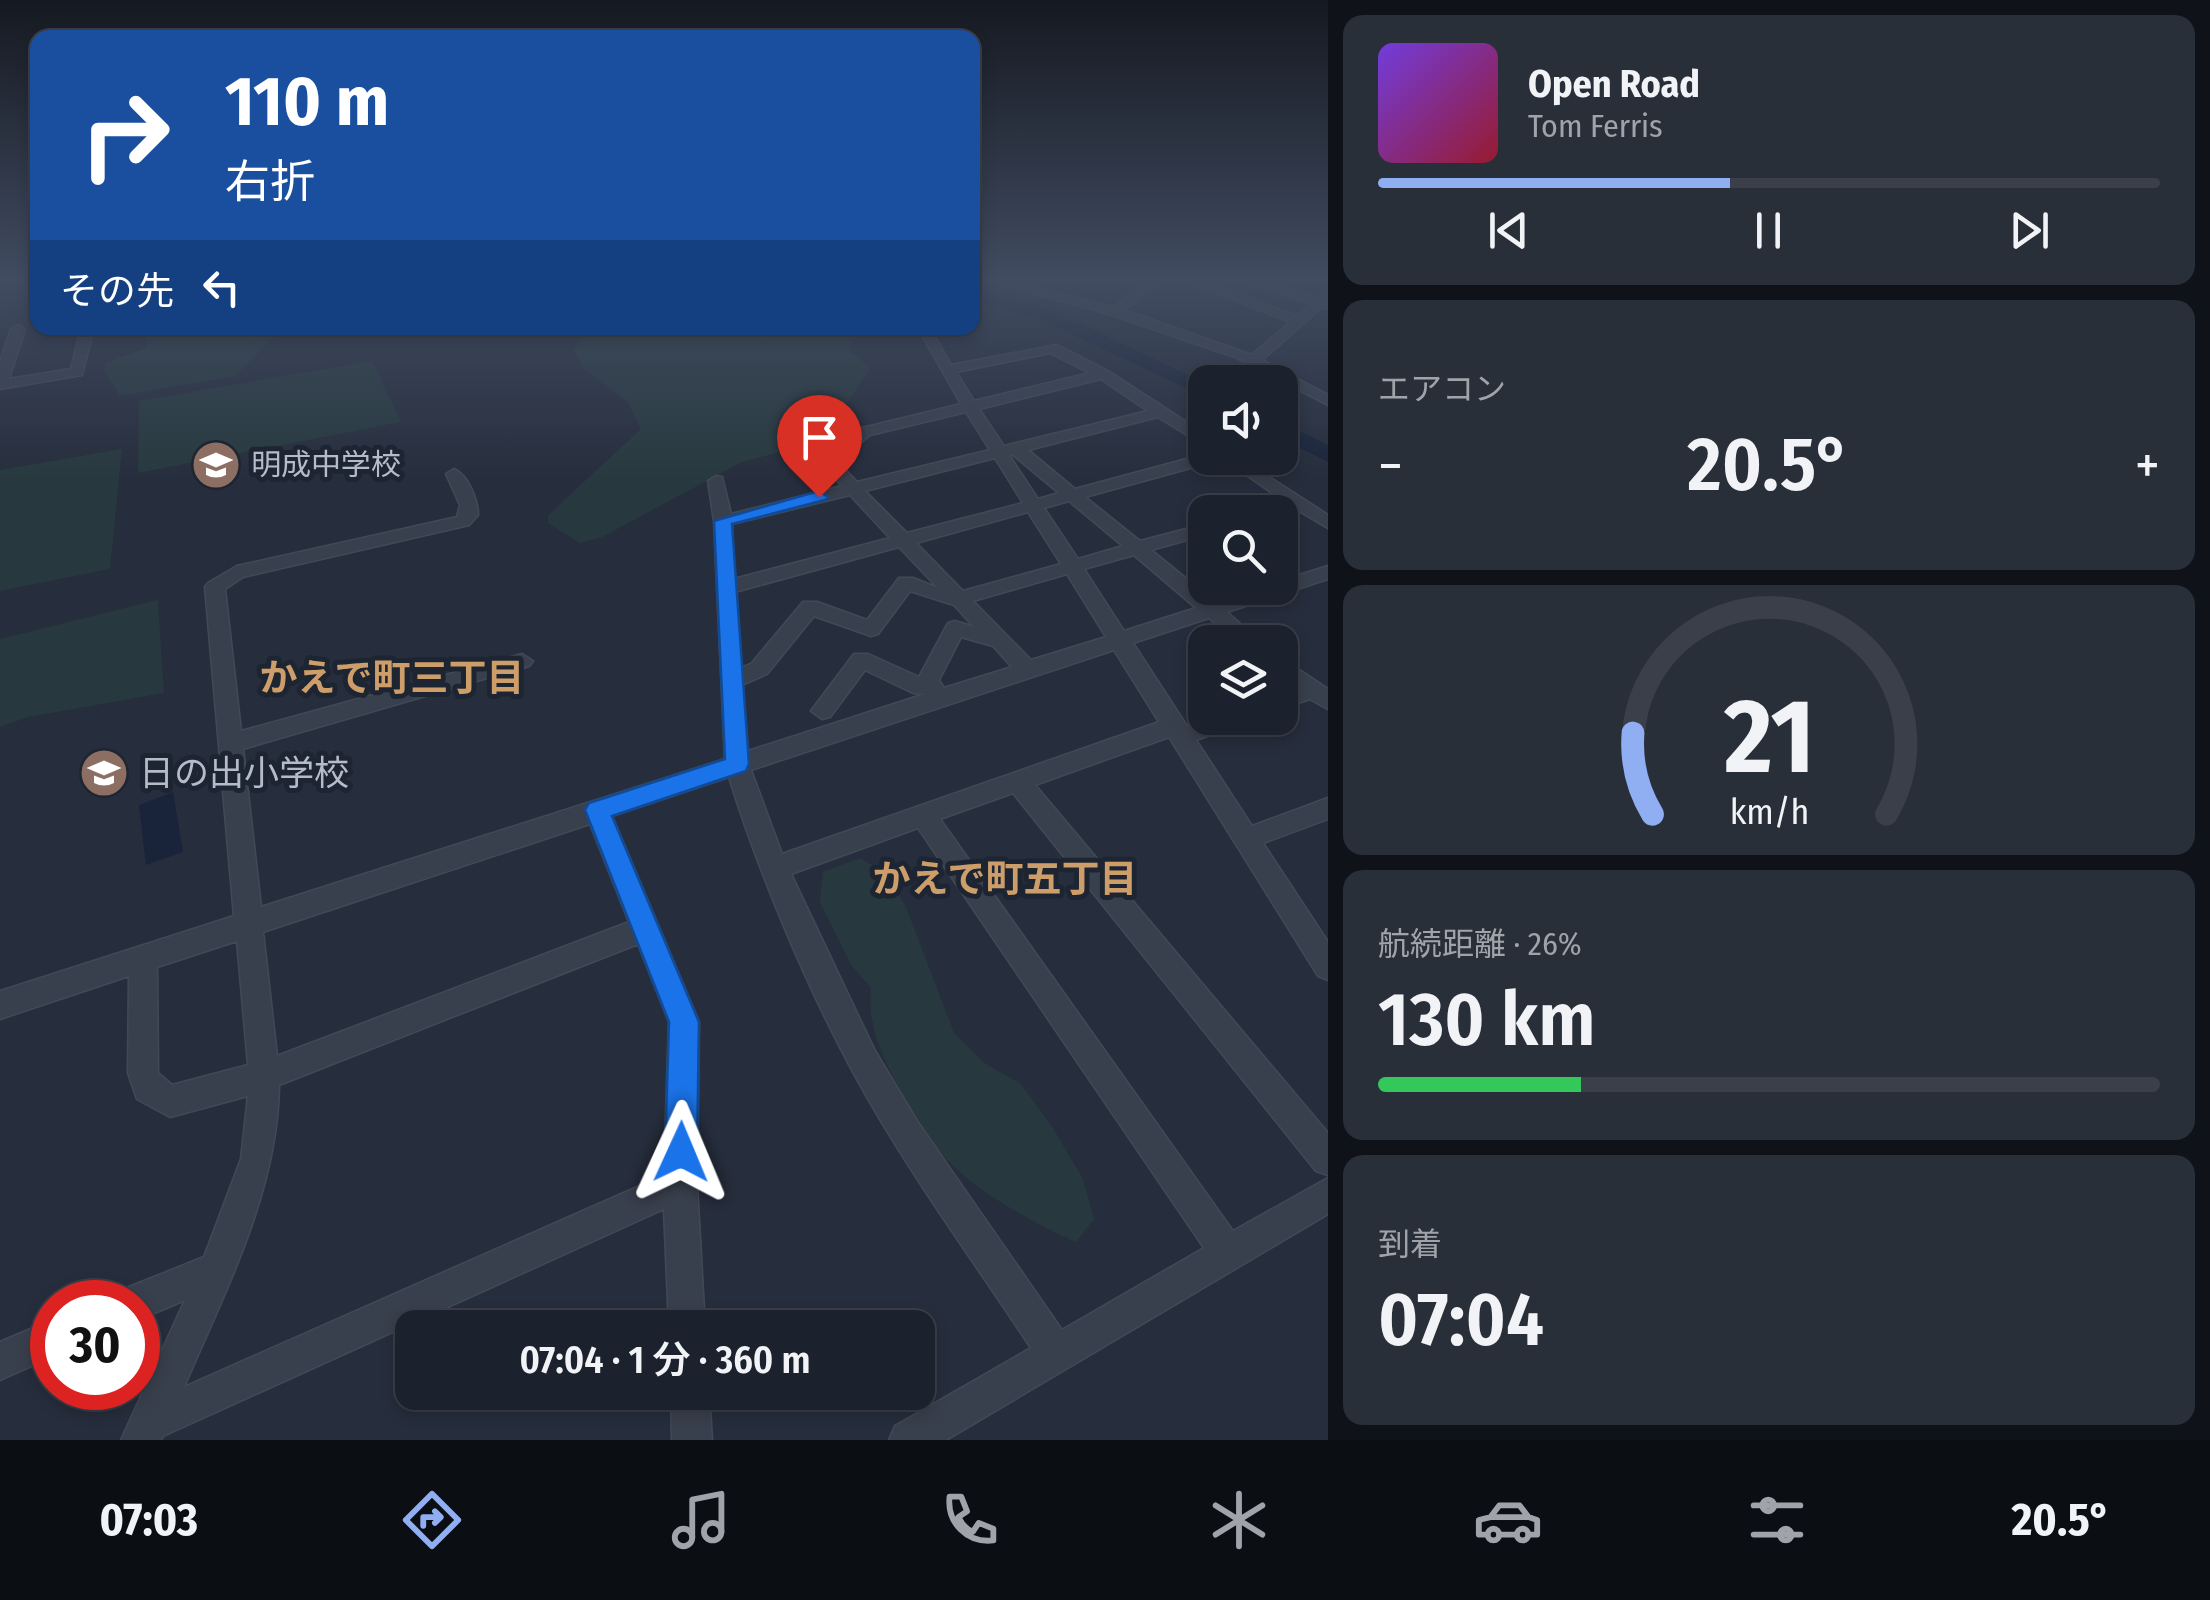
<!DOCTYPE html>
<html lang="ja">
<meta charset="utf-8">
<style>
:root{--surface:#1c222d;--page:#292f39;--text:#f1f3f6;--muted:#a0a4aa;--line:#3a3f49;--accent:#90aef2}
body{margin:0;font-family:"Fira Sans Condensed","Noto Sans JP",sans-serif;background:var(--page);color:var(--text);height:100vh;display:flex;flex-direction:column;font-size:38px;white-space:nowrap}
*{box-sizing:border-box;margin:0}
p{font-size:32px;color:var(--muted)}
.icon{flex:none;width:55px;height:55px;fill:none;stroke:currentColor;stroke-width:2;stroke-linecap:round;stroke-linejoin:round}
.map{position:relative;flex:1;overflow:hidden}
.panel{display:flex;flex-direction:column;gap:15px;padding:15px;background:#0f1319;width:882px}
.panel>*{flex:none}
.top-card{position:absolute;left:30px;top:30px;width:950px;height:305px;border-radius:20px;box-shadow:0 5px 15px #0003,0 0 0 2px var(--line);background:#1a4fa0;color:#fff;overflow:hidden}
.buttons{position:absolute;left:1188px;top:365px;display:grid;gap:20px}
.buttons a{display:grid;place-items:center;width:110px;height:110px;border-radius:20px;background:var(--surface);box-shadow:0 5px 15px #0003,0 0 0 2px var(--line);font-size:50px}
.speed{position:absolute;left:30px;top:1280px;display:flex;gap:20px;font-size:50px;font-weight:700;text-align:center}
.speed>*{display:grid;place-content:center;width:130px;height:130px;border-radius:50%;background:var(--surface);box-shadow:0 5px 15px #0003,0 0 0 2px var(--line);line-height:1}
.speed .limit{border:15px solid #d22;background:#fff;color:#111}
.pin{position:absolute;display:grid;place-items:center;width:85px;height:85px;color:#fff;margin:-102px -42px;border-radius:50% 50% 50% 0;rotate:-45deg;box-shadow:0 0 10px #0007}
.pin .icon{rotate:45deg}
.me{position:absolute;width:110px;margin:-55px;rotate:1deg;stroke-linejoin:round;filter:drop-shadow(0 0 8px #0008)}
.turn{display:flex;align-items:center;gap:35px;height:210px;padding:0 30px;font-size:45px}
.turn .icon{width:130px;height:130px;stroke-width:2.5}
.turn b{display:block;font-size:70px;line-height:85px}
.then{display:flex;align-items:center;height:95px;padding:0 30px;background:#0003;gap:20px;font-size:38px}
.big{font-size:75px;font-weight:600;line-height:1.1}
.panel .card{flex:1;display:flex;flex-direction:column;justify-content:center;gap:15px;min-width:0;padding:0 35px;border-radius:20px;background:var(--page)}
.panel .dial{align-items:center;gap:0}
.dial svg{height:260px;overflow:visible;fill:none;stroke:var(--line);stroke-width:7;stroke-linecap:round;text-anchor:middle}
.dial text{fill:var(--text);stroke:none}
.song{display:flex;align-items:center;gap:30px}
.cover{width:120px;height:120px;border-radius:15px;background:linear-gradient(135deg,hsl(260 70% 55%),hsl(350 70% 35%))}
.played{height:10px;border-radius:5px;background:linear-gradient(90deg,var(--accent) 45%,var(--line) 45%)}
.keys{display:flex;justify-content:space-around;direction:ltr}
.heat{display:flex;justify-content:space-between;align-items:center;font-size:55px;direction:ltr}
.charge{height:15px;border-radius:8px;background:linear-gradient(90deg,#34c759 26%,var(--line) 0)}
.trip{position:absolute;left:395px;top:1310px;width:540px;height:100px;border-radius:20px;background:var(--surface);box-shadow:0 5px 15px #0003,0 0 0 2px var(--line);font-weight:600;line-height:100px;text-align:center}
.menu{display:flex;height:160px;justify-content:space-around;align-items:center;background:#0b0e12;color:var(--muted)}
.menu .icon{width:70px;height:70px}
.menu .on{color:var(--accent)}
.menu b{font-size:45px;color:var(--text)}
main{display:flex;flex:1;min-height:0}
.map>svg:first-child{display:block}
.green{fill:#27393e}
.water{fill:#19243a}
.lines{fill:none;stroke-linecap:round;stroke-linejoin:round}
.river{fill:#19243a;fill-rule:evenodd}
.minor-casing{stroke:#424956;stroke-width:3}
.minor{fill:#39404d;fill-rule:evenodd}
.route{fill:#1a73e8;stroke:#114b97;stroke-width:2.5}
.labels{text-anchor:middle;stroke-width:10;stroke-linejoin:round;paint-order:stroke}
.far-poi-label{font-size:30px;fill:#b5bbc8;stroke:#1e2532;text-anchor:start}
.poi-label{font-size:35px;fill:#b5bbc8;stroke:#1e2532;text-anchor:start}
.neighbourhood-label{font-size:38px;font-weight:bold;fill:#ce9e6a;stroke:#1e2532}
</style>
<main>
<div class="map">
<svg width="1328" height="1440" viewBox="0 0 1328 1440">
<rect width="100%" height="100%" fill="#262d3c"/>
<path class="green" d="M149,328h134l-48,48 -115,20 -16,-26 2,-7 40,-15z
M586,328h268l6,5 -12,15 22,20 -39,60 -47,7 3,15 -45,12 -140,75 -22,6 -32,-20v-8l93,-86 -13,-27 -44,-33 -10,-19z
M372,361l29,61 -263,51 1,-72z
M122,449l-12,120 -110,22v-121z
M158,600l6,93 -136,24 -28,10v-88z
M860,858l26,15 20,34 48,126 30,30 36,20 33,45 30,51 11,40 -18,23c-55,-25 -119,-60 -154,-112 -10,-15 -17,-32 -26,-48 -17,-32 -28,-58 -25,-94l-20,-23 -31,-63 3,-30z"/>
<path class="water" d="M173,792l10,60 -37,13 -7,-60z"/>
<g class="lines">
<path class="river" d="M972,289l81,22 152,72v14l-166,-78 -67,-19z
M1280,422l48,23v17l-48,-24z"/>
<g class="minor-casing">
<path id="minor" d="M988,281h20l104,26 39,-26h14l-41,29 128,45 38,-33 -105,-41h17l95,35 14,-12 -72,-23h19l60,17 10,-6v17l-6,-2 -60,53 66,35v10l-93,-48 -126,-43z
M18,325l7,4 -16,50 62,-10 10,-41h13l-12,47 -82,14v-27l11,-33z
M869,328h36c-8,6 -28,6 -36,0z
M918,328h12l21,37 106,-20 51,26 97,63v12l-47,-29 -130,33 47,39 130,-35v4h13l-2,3 -131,36 55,44 65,-17v11l-54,15 64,52 44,-14h21v-7l48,-15v13l-101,33 34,30h-23l-29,-24 -76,25 54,83 24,-8h35l-3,6 -47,16 56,86 76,-28v21l-65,24 65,99v38l-10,-4 -149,-239 -134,48 293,348v42l-12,-4 -303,-378 -73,26 293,412 95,-53v36l-382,226h-57l6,-14 136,-78c-60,-91 -126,-180 -178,-276 -47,-87 -95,-201 -124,-295l-117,39 87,206 -2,163 8,143h-36l-5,-119 -501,227 -2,4h-40l64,-140 -47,20v-18h-19l5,-13 80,-32 37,-98 7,-63 -78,21 -33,-18 -9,-26 1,-97 -129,43v-28l234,-75 -29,-329 3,-4 29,-17 220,-49 3,-12 -14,-31 8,-5c14,6 24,31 24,46l-9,10 -226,52 -18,12 16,142 281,-77 11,7 -4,5 -286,83 18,158 464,-148 -11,-238 -6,-40 8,-5 6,1 9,37 111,-28 -23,-25 39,-32 103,-25zM1050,353l40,20 -116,28 -18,-29zM1101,379l47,32 -144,35 -25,-37zM966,412l24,38 -133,32 -20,-21 33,-26zM1012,454l47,39 -21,6 -29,-44zM995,458l28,45 -116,30 -42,-42zM850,495l40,43 -156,41 -2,-55zM1069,501l54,45 -45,13 -34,-51zM1028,512l33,52 -98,27 -47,-48zM899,547l39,41 -25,-10h-14l-32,42 -50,-18h-14l-52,62 -10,4 -6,-76zM1134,555l62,53 -72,23 -40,-62zM1067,574l39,63 -75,23 -58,-59zM910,591l44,14 20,22 -19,-6 -7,2 -29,54 -51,-23h-14l-43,57 11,8 8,-2 35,-47 48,23 12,1 -177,57 -6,-66 25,-11 47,-58 57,20 7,-2zM961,637l32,9 19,21 -68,21 -5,-8zM1114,650l45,72 -377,132 -31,-84zM590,824l39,98 -352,134 -14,-124zM918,828l286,420 -142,82 -145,-209 -43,-72 -83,-175zM237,941l11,124 -76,20 -14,-12 -1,-106zM638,944l31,78 -5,153 -480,212c41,-96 94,-196 95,-302z
M1222,458h18l88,57v13l-34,-20 -41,4 2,-4 27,-8z
M1280,657l48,32v20l-18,-10 -30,10v-16l15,-5 -15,-12z
M52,1320v37l-52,23v-38z
M671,1392h38l3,48h-40z"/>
</g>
<use href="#minor" class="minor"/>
</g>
<linearGradient id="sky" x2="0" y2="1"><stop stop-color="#151921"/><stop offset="0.58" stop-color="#414c61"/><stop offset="1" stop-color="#414c61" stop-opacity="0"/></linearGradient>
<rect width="1328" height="482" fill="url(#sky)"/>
<path class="route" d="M819,491l9,6 -3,3 -93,24 17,240 -3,7 -134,45 87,206 -2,130 -4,12 -12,5 -12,-5 -4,-12 4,-130 -84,-212 4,-7 136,-44 -11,-238z"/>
<defs>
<g id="school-disc" transform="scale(2.5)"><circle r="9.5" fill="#8d6e63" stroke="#1e2532"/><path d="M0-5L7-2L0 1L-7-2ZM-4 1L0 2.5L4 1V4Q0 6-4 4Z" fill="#fff"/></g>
</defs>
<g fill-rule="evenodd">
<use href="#school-disc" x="216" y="465"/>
<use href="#school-disc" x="104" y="773"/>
</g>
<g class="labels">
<g class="far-poi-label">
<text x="251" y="475">明成中学校</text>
</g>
<g class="poi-label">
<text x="139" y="785">日の出小学校</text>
</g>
<g class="neighbourhood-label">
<text x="392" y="691">かえで町三丁目</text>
<text x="1005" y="892">かえで町五丁目</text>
</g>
</g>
</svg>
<div class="buttons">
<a><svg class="icon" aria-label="sound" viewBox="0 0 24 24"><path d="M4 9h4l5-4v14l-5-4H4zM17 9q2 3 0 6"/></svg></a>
<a><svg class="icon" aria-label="search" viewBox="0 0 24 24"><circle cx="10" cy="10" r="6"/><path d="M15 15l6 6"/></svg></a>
<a><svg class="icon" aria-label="layers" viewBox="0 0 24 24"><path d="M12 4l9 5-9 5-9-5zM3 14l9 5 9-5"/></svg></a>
</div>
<div class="speed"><div class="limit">30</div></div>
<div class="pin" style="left:819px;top:497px;background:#d93025"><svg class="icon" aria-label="arrive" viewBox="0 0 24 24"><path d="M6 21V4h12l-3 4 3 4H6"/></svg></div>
<svg class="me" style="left:681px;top:1152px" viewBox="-20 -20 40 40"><path d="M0-17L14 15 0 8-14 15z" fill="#1a73e8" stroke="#fff" stroke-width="4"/></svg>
<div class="trip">07:04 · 1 分 · 360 m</div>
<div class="top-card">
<div class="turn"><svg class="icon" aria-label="right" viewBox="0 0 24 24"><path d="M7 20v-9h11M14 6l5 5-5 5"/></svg><div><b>110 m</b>右折</div></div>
<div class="then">その先<svg class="icon" aria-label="left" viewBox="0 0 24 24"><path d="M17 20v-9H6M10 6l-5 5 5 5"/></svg></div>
</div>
</div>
<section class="panel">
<div class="card">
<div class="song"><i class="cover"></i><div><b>Open Road</b><p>Tom Ferris</p></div></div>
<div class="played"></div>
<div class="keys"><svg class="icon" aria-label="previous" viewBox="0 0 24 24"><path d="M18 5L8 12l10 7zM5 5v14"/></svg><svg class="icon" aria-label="pause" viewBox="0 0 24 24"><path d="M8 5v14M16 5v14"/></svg><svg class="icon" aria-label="next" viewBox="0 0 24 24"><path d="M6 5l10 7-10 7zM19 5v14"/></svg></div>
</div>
<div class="card"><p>エアコン</p>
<div class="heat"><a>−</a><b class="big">20.5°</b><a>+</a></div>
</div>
<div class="card dial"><svg viewBox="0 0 100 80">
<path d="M14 69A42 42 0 1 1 86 69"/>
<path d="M14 69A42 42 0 0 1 8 44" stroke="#90aef2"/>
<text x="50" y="56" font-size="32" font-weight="700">21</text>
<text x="50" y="72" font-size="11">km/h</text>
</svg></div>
<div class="card"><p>航続距離 · 26%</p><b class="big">130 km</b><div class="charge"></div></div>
<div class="card"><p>到着</p><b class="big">07:04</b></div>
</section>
</main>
<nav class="menu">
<b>07:03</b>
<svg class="icon on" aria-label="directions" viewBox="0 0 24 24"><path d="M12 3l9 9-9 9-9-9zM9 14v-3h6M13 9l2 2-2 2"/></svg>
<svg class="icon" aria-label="music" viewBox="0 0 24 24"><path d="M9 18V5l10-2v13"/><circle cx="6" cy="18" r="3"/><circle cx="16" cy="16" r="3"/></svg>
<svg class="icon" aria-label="phone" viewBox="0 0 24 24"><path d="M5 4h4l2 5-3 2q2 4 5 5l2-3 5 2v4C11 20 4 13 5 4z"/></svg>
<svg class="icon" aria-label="climate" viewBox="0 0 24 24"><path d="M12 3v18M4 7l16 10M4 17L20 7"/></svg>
<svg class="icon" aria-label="car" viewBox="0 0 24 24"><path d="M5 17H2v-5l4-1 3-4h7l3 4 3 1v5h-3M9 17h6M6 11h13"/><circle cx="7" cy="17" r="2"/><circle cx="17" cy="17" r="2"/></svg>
<svg class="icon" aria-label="filters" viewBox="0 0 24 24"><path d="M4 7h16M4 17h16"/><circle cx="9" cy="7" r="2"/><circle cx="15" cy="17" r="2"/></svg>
<b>20.5°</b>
</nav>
